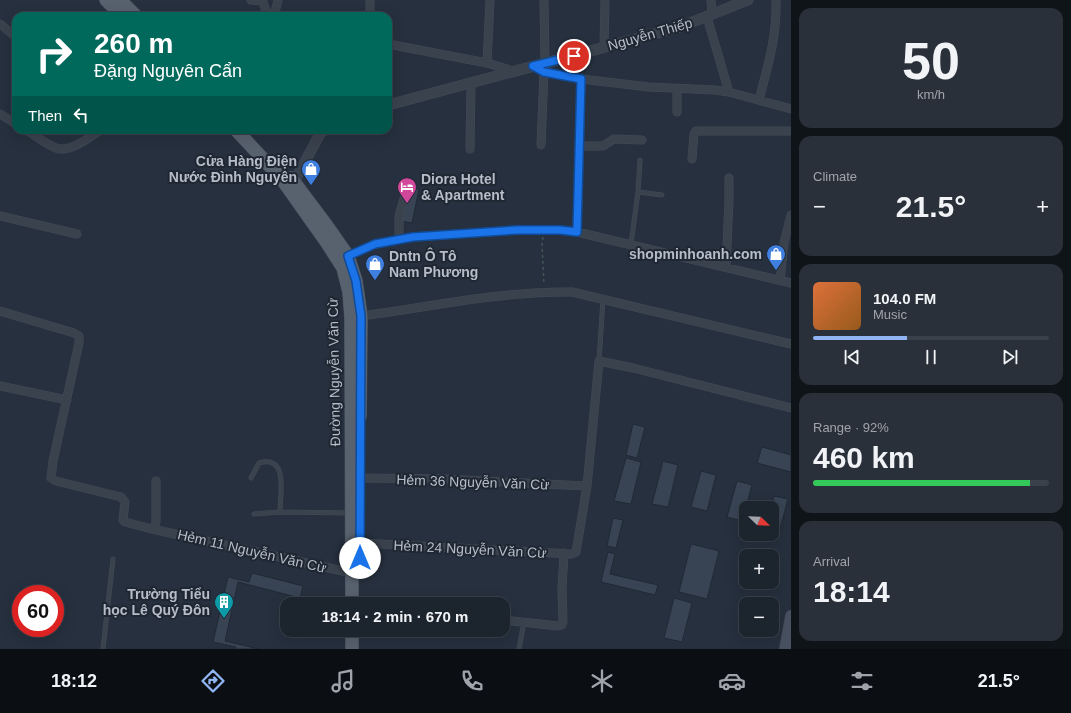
<!DOCTYPE html>
<meta charset="utf-8">
<style>
:root{--surface:#1c242e;--page:#29303a;--text:#f1f3f6;--muted:#a0a4aa;--line:#3a414a;--accent:#91b5f3}
body{margin:0;font-family:Arial,sans-serif;background:var(--page);color:var(--text);height:100vh;display:flex;flex-direction:column;font-size:15px;white-space:nowrap}
*{box-sizing:border-box;margin:0}
p{font-size:13px;color:var(--muted)}
.icon{flex:none;width:22px;height:22px;fill:none;stroke:currentColor;stroke-width:2;stroke-linecap:round;stroke-linejoin:round}
.map{position:relative;flex:1;overflow:hidden}
.details{display:flex;flex-direction:column;gap:8px;padding:8px;background:#0f1419;width:280px}
.details>*{flex:none}
.top-card{position:absolute;left:12px;top:12px;width:380px;height:122px;border-radius:12px;box-shadow:0 4px 16px #0002,0 0 0 1px var(--line);background:#00695c;color:#fff;overflow:hidden}
.needle{width:26px;rotate:113deg}
.tools{position:absolute;left:739px;top:501px;display:grid;gap:8px}
.tools a{display:grid;place-items:center;width:40px;height:40px;border-radius:8px;background:var(--surface);box-shadow:0 4px 16px #0002,0 0 0 1px var(--line);font-size:20px}
.speed{position:absolute;left:12px;top:585px;display:flex;gap:8px;font-size:20px;font-weight:700;text-align:center}
.speed>*{display:grid;place-content:center;width:52px;height:52px;border-radius:50%;background:var(--surface);box-shadow:0 4px 16px #0002,0 0 0 1px var(--line);line-height:1}
.speed .limit{border:6px solid #d22;background:#fff;color:#111}
.pin{position:absolute;display:grid;place-items:center;width:34px;height:34px;color:#fff;margin:-17px;border:2px solid #fff;border-radius:50%;box-shadow:0 1px 4px #0007}
.me{position:absolute;width:44px;margin:-22px;rotate:0deg;stroke-linejoin:round;filter:drop-shadow(0 0 3px #0008)}
.turn{display:flex;align-items:center;gap:14px;height:84px;padding:0 16px;font-size:18px}
.turn .icon{width:52px;height:52px;stroke-width:2.5}
.turn b{display:block;font-size:28px;line-height:34px}
.then{display:flex;align-items:center;height:38px;padding:0 16px;background:#0003;gap:8px;font-size:15px}
.big{font-size:30px;font-weight:700;line-height:1.1}
.details .tile{flex:1;display:flex;flex-direction:column;justify-content:center;gap:6px;min-width:0;padding:0 14px;border-radius:12px;background:var(--page)}
.details .dial{align-items:center;gap:0}
.dial b{font-size:52px;line-height:1}
.song{display:flex;align-items:center;gap:12px}
.cover{width:48px;height:48px;border-radius:6px;background:linear-gradient(135deg,hsl(20 70% 55%),hsl(30 70% 35%))}
.played{height:4px;border-radius:2px;background:linear-gradient(90deg,var(--accent) 40%,var(--line) 40%)}
.keys{display:flex;justify-content:space-around;direction:ltr}
.heat{display:flex;justify-content:space-between;align-items:center;font-size:22px;direction:ltr}
.charge{height:6px;border-radius:3px;background:linear-gradient(90deg,#34c759 92%,var(--line) 0)}
.trip{position:absolute;left:280px;top:597px;width:230px;height:40px;border-radius:12px;background:var(--surface);box-shadow:0 4px 16px #0002,0 0 0 1px var(--line);font-weight:700;line-height:40px;text-align:center}
.menu{display:flex;height:64px;justify-content:space-around;align-items:center;background:#0b0e12;color:var(--muted)}
.menu .icon{width:28px;height:28px}
.menu .selected{color:var(--accent)}
.menu b{font-size:18px;color:var(--text)}
main{display:flex;flex:1;min-height:0}
.map>svg:first-child{display:block}
.building{fill:#384454;stroke:#212935}
.lines{fill:none;stroke-linecap:round;stroke-linejoin:round}
.service-casing{stroke:#434b57;stroke-width:5}
.minor-casing{stroke:#434b57;stroke-width:9}
.tertiary-casing{stroke:#434b57;stroke-width:11}
.secondary-casing{stroke:#434b57;stroke-width:12}
.primary-casing{stroke:#434b57;stroke-width:14}
.path{stroke:#415557;stroke-width:1.5;stroke-dasharray:3 3;stroke-linecap:butt}
.service{stroke:#3a424e;stroke-width:4}
.minor{stroke:#3a424e;stroke-width:8}
.tertiary{stroke:#3a424e;stroke-width:10}
.secondary{stroke:#485161;stroke-width:11}
.primary{stroke:#58616e;stroke-width:13}
.route-casing{stroke:#114b97;stroke-width:10}
.route{stroke:#1a73e8;stroke-width:7}
.labels{text-anchor:middle;stroke-width:4;stroke-linejoin:round;paint-order:stroke}
.street-label{font-size:14px;fill:#b6bdc9;stroke:#1f2733}
.poi-label{font-size:14px;font-weight:bold;fill:#b6bdc9;stroke:#1f2733;text-anchor:end}
</style>
<main>
<div class="map">
<svg width="791" height="649" viewBox="0 0 791 649">
<rect width="100%" height="100%" fill="#26303e"/>
<path class="building" d="M403,185l16,4 -7,34 -17,-3z
M633,424l12,3 -8,31 -11,-3z
M762,447l29,8v17l-34,-9z
M626,458l15,4 -10,42 -17,-3z
M663,461l15,4 -10,42 -16,-3z
M701,471l15,4 -9,36 -16,-4z
M737,481l15,4 -10,36 -15,-4z
M774,496l14,3 -11,41 -13,-3v-3h8v-12l3,-14 -4,-1z
M613,518l10,2 -7,28 -9,-2z
M691,544l28,7 -12,48 -28,-7z
M608,552l7,2 -5,20 48,11 -3,10 -54,-13z
M252,573l51,13 -3,12 -62,-16 -13,59 34,8h-24l1,-2 -23,-5 15,-65 21,5z
M674,598l18,5 -10,39 -18,-4z"/>
<g class="lines">
<g class="service-casing">
<path id="service" d="M638,192l24,3
M631,244l7,-52 2,-32
M599,361l4,-62
M251,478l8,-15c30,-9 21,32 21,49l69,1
M254,514l26,-2
M103,649l10,-90
M519,649l5,-27"/>
</g>
<g class="minor-casing">
<path id="minor" d="M251,0l12,1
M262,0l6,16
M370,0v16
M544,0l1,63
M711,0l1,15
M274,16l4,-16
M707,17l22,75
M0,24l16,13
M388,44l99,19 26,8
M604,47l1,-47
M487,63l3,-62
M533,66l11,6 37,7 68,8 66,3 14,2 62,17
M677,88v24
M759,100c9,-35 18,-63 17,-100
M0,114l16,10
M26,130c10,6 20,14 30,18 15,5 32,-10 45,-18
M541,145l3,-73
M579,146h24l11,-7 28,1
M470,149l1,-67
M692,159l2,-25 2,-3h95
M0,216l77,18
M577,232l4,-153
M399,239v-23l6,-21
M348,256l27,-12 38,-7 104,-7h43l17,2 214,51
M726,267l3,-66v-23
M780,280l4,-37 7,-28
M0,311l74,22 5,3v7l-26,118 -2,17 5,3 65,16 4,5 -2,18 2,2 27,7 3,-3 1,-4v-41
M361,316c70,-9 140,-25 211,-24l219,52
M0,386l67,14
M360,478l83,1 144,7
M152,529l200,44
M360,543l212,11 4,-2 11,-66 12,-125 34,7 158,40
M360,604h2
M503,620l55,6 4,-1 1,-4 -1,-33 2,-35"/>
</g>
<g class="tertiary-casing">
<path id="tertiary" d="M388,105l292,-78 68,-27
M294,182l27,-50 4,-2"/>
</g>
<g class="secondary-casing">
<path id="secondary" d="M785,649l6,-33"/>
</g>
<g class="primary-casing">
<path id="primary" d="M106,0l16,16
M120,0l16,16
M236,130l45,48 46,65 16,25 6,24 2,26 1,286
M291,178l36,48 21,30 8,25 5,35 -1,100
M352,649v-19"/>
</g>
<path class="path" d="M543,237l-1,7 2,41"/>
<use href="#service" class="service"/>
<use href="#minor" class="minor"/>
<use href="#tertiary" class="tertiary"/>
<use href="#secondary" class="secondary"/>
<use href="#primary" class="primary"/>
</g>
<g class="lines">
<g class="route-casing">
<path id="route" d="M360,558l1,-242 -5,-35 -8,-25 27,-12 38,-7 104,-7h43l17,2 4,-153 -37,-7 -11,-6 41,-10"/>
</g>
<use href="#route" class="route"/>
</g>
<defs>
<g id="shop-pin" transform="scale(1)"><path d="M0 17L-7.5 6A9.5 9.5 0 1 1 7.5 6Z" fill="#3f7fe0" stroke="#1f2733"/><path d="M-5-2.5h2.3a2.7 3.5 0 0 1 5.4 0H5L5.5 6h-11ZM-1.5-2.5h3a1.5 2.3 0 0 0-3 0Z" fill="#fff"/></g>
<g id="hotel-pin" transform="scale(1)"><path d="M0 17L-7.5 6A9.5 9.5 0 1 1 7.5 6Z" fill="#d1479c" stroke="#1f2733"/><path d="M-6-4.5h1.5V1H6V5H4.5V3h-9V5H-6ZM-4 0a1.8 1.8 0 1 1 3.6 0ZM.5 0V-2.5h3Q6-2.5 6 0Z" fill="#fff"/></g>
<g id="building-pin" transform="scale(1)"><path d="M0 17L-7.5 6A9.5 9.5 0 1 1 7.5 6Z" fill="#0f9aa8" stroke="#1f2733"/><path d="M-4-6H4V6H1V3H-1V6H-4ZM-2.5-4.3h1.7v1.8h-1.7ZM.8-4.3h1.7v1.8H.8ZM-2.5-1h1.7V.8h-1.7ZM.8-1h1.7V.8H.8Z" fill="#fff"/></g>
</defs>
<g fill-rule="evenodd">
<use href="#shop-pin" x="311" y="169"/>
<use href="#hotel-pin" x="407" y="187"/>
<use href="#shop-pin" x="776" y="254"/>
<use href="#shop-pin" x="375" y="264"/>
<use href="#building-pin" x="224" y="602"/>
</g>
<g class="labels">
<g class="street-label">
<text transform="translate(650 34) rotate(-16)" y="5">Nguyễn Thiếp</text>
<text transform="translate(334 372) rotate(-91)" y="5">Đường Nguyễn Văn Cừ</text>
<text transform="translate(473 482) rotate(2)" y="5">Hẻm 36 Nguyễn Văn Cừ</text>
<text transform="translate(470 549) rotate(3)" y="5">Hẻm 24 Nguyễn Văn Cừ</text>
<text transform="translate(252 551) rotate(13)" y="5">Hẻm 11 Nguyễn Văn Cừ</text>
</g>
<g class="poi-label">
<text x="297" y="166">Cửa Hàng Điện<tspan x="297" dy="16">Nước Đình Nguyên</tspan></text>
<text x="421" y="184" text-anchor="start">Diora Hotel<tspan x="421" dy="16">&amp; Apartment</tspan></text>
<text x="762" y="259">shopminhoanh.com</text>
<text x="389" y="261" text-anchor="start">Dntn Ô Tô<tspan x="389" dy="16">Nam Phương</tspan></text>
<text x="210" y="599">Trường Tiểu<tspan x="210" dy="16">học Lê Quý Đôn</tspan></text>
</g>
</g>
</svg>
<div class="tools">
<a><svg class="needle" viewBox="-14 -14 28 28"><path d="M0-13l5 13h-10z" fill="#e53935"/><path d="M0 13l5-13h-10z" fill="#a0a4aa"/></svg></a>
<a>+</a>
<a>−</a>
</div>
<div class="speed"><div class="limit">60</div></div>
<div class="pin" style="left:574px;top:56px;background:#d93025"><svg class="icon" aria-label="arrive" viewBox="0 0 24 24"><path d="M6 21V4h12l-3 4 3 4H6"/></svg></div>
<svg class="me" style="left:360px;top:558px" viewBox="-20 -20 40 40"><circle r="19" fill="#fff"/><path d="M0-13L10 11 0 6-10 11z" fill="#1a73e8"/></svg>
<div class="trip">18:14 · 2 min · 670 m</div>
<div class="top-card">
<div class="turn"><svg class="icon" aria-label="right" viewBox="0 0 24 24"><path d="M7 20v-9h11M14 6l5 5-5 5"/></svg><div><b>260 m</b>Đặng Nguyên Cẩn</div></div>
<div class="then">Then<svg class="icon" aria-label="left" viewBox="0 0 24 24"><path d="M17 20v-9H6M10 6l-5 5 5 5"/></svg></div>
</div>
</div>
<section class="details">
<div class="tile dial"><b>50</b><p>km/h</p></div>
<div class="tile"><p>Climate</p>
<div class="heat"><a>−</a><b class="big">21.5°</b><a>+</a></div>
</div>
<div class="tile">
<div class="song"><i class="cover"></i><div><b>104.0 FM</b><p>Music</p></div></div>
<div class="played"></div>
<div class="keys"><svg class="icon" aria-label="previous" viewBox="0 0 24 24"><path d="M18 5L8 12l10 7zM5 5v14"/></svg><svg class="icon" aria-label="pause" viewBox="0 0 24 24"><path d="M8 5v14M16 5v14"/></svg><svg class="icon" aria-label="next" viewBox="0 0 24 24"><path d="M6 5l10 7-10 7zM19 5v14"/></svg></div>
</div>
<div class="tile"><p>Range · 92%</p><b class="big">460 km</b><div class="charge"></div></div>
<div class="tile"><p>Arrival</p><b class="big">18:14</b></div>
</section>
</main>
<nav class="menu">
<b>18:12</b>
<svg class="icon selected" aria-label="directions" viewBox="0 0 24 24"><path d="M12 3l9 9-9 9-9-9zM9 14v-3h6M13 9l2 2-2 2"/></svg>
<svg class="icon" aria-label="music" viewBox="0 0 24 24"><path d="M9 18V5l10-2v13"/><circle cx="6" cy="18" r="3"/><circle cx="16" cy="16" r="3"/></svg>
<svg class="icon" aria-label="phone" viewBox="0 0 24 24"><path d="M5 4h4l2 5-3 2q2 4 5 5l2-3 5 2v4C11 20 4 13 5 4z"/></svg>
<svg class="icon" aria-label="climate" viewBox="0 0 24 24"><path d="M12 3v18M4 7l16 10M4 17L20 7"/></svg>
<svg class="icon" aria-label="car" viewBox="0 0 24 24"><path d="M5 17H2v-5l4-1 3-4h7l3 4 3 1v5h-3M9 17h6M6 11h13"/><circle cx="7" cy="17" r="2"/><circle cx="17" cy="17" r="2"/></svg>
<svg class="icon" aria-label="filters" viewBox="0 0 24 24"><path d="M4 7h16M4 17h16"/><circle cx="9" cy="7" r="2"/><circle cx="15" cy="17" r="2"/></svg>
<b>21.5°</b>
</nav>
